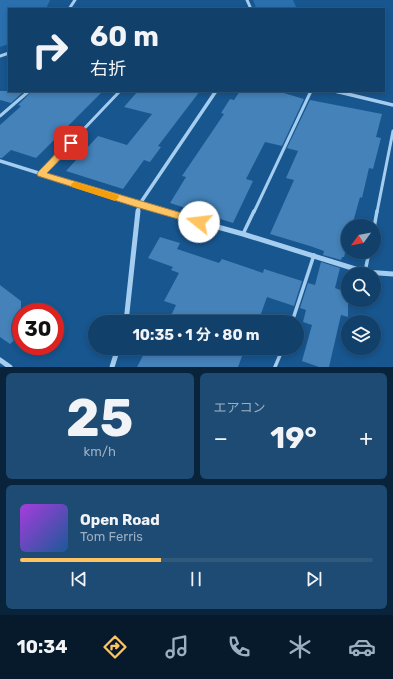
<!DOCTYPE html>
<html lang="ja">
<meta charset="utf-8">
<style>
:root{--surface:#11406b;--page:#1e4b73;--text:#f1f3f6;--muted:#9cafc1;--line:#30597e;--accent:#ffc462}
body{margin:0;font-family:Rubik,"Noto Sans JP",sans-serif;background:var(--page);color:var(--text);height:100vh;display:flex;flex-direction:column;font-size:15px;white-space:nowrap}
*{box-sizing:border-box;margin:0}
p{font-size:13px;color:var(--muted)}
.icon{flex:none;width:22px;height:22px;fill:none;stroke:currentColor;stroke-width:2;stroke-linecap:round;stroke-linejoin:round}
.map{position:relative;height:367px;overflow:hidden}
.drawer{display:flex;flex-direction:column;gap:6px;padding:6px;background:#09233b;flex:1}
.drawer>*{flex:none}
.top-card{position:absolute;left:8px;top:8px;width:377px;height:84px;border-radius:0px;box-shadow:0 2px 6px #0003,0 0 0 1px var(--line);background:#11406b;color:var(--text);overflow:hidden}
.needle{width:26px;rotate:237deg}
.controls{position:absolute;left:341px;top:219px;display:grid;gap:8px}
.controls a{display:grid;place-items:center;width:40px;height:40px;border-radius:50%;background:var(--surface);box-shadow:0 2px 6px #0003,0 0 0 1px var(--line);font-size:20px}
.speed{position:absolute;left:12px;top:303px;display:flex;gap:8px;font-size:20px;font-weight:700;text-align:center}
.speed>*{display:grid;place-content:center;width:52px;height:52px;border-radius:50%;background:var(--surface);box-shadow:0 2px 6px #0003,0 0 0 1px var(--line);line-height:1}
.speed .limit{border:6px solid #d22;background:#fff;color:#111}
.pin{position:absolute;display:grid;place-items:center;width:34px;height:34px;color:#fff;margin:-17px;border-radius:8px;box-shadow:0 2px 6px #0006}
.me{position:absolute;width:44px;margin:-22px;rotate:286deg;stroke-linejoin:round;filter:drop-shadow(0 0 3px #0008)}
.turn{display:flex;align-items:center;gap:14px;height:84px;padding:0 16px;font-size:18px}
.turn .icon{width:52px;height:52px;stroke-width:2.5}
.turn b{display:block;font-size:28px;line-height:34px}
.big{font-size:30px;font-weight:700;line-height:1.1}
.drawer .widget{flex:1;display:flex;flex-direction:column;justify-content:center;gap:6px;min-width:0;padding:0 14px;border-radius:6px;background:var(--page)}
.drawer .dial{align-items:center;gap:0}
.dial b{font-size:52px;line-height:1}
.song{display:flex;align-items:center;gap:12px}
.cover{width:48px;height:48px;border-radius:6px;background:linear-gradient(135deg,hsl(280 70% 55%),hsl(210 70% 35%))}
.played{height:4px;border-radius:2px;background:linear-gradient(90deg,var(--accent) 40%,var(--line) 40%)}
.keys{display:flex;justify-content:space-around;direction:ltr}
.heat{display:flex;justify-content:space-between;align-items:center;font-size:22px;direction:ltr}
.drawer .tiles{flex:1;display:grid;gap:6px;grid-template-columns:1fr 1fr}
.widget:last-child{grid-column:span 2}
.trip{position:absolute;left:88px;top:315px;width:216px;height:40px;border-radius:20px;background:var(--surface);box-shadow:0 2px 6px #0003,0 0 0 1px var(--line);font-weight:700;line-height:40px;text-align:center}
.tabs{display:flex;height:64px;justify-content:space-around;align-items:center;background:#071a2b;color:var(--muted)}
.tabs .icon{width:28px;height:28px}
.tabs .on{color:var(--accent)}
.tabs b{font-size:18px;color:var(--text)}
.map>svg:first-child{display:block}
.green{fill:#2a70ae}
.building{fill:#4482b9}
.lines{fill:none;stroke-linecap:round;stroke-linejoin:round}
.service-far2{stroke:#a4cdef;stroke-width:2}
.service-far1{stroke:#a4cdef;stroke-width:3}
.service{stroke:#a4cdef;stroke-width:3.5}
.minor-far2{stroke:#a4cdef;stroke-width:3}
.minor-far1{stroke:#a4cdef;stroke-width:3.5}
.minor{stroke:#a4cdef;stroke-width:5}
.route{fill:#ffc462;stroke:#a67f40}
.slow{fill:#f59e0b}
</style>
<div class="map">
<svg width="393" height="367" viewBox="0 0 393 367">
<rect width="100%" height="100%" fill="#17568f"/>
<path class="green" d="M0,0h50l-4,9h-37v35l-9,3z
M253,0h40l4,9h-37l-4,-1z"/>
<path class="building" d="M0,91h24l-13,12 -11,-3z
M32,91h71l-67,67 -25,-8 -9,8h-2v-33l19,-17 2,-2 -3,-1z
M138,91h62l-42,55 3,1 -11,15 -6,-2 -21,29 -57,-18 32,-35 29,9 25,-31 -28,-7z
M240,91h37l27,8 -22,47 -17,-4 -19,37 7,2 -20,42 -63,-20 16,-26 -4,-1 42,-62 -3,-1 9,-14 4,1z
M310,100l72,14 -6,23 5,1 -8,31 -4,-1 -7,30 -2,-1 -8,29h-4v16l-4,15h-2l-1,3 -18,-5 1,-4 -14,-5 -40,-12 24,-54 -8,-2 12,-27 -11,-3z
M160,237l20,6 -3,6 42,14 3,-4 41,14 1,-4 38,12 -8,25 -27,-9 -9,25h-90l8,-17 -12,-4 15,-28 -8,-3 2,-3 -25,-9z
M321,262l19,6 -5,20 13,5v24l-7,-2 -12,52h-10l-17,-6 10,-36 -9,-3 3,-12 -6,-2 8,-25 7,2z
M0,285l21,16v33l-11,10 -10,-7z
M147,348h90l7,3 -6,16h-101z"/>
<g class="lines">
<path class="service-far2" d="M28,92l1,-1
M119,92l1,-1"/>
<path class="service-far1" d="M0,116l29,-25
M41,174l79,-83
M254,212l57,-121
M377,212l16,-81"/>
<path class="service" d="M374,228l3,-17
M243,234l11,-23
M365,272l4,-20
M292,322l22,-67
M275,367l8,-19"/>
<path class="minor-far2" d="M247,0l4,9
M69,9l6,-9
M0,56l9,-3
M334,91l5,1
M215,92l1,-1"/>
<path class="minor-far1" d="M335,91l58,14
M0,161l163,51
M138,212l1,-7 77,-114"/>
<path class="minor" d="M160,211l83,23 122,38 28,2
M126,322l12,-111
M0,360l10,7
M112,367l6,-19"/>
</g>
<path class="route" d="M71,140l4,3 -1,2 -27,28 155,46 2,3 -2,2 -3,1 -63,-18 -98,-31 -1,-2 1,-2 30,-31z"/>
<path class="slow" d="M75,182l43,13 1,2 -4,4 -43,-14 -1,-2 1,-2z"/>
</svg>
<div class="controls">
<a><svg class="needle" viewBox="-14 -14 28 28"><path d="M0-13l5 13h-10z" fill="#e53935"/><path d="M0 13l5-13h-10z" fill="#9cafc1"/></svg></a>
<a><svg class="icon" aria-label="search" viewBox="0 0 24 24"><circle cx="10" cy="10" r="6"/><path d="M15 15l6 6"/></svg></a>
<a><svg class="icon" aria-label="layers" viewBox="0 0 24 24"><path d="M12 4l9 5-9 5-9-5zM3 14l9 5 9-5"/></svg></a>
</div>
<div class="speed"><div class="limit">30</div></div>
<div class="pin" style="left:71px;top:143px;background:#d93025"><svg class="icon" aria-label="arrive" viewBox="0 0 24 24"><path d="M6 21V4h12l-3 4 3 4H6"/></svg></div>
<svg class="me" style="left:199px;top:222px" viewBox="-20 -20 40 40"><circle r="19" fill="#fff"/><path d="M0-13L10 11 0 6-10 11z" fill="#ffc462"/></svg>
<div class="trip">10:35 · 1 分 · 80 m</div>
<div class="top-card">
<div class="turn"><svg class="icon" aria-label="right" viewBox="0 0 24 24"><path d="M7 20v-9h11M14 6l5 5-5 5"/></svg><div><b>60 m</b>右折</div></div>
</div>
</div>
<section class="drawer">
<div class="tiles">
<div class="widget dial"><b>25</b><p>km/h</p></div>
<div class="widget"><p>エアコン</p>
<div class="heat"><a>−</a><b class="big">19°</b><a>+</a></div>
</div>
<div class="widget">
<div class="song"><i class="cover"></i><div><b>Open Road</b><p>Tom Ferris</p></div></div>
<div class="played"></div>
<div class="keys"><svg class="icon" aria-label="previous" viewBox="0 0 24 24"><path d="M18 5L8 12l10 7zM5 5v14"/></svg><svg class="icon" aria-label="pause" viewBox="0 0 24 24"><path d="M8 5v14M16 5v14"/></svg><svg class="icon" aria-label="next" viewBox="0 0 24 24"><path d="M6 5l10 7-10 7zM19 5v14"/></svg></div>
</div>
</div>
</section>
<nav class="tabs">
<b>10:34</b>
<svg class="icon on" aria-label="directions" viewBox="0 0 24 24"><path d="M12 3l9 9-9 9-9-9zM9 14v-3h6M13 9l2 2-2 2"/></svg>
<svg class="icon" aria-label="music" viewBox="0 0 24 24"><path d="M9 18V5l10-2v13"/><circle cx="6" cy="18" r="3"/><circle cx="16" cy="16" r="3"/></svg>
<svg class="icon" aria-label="phone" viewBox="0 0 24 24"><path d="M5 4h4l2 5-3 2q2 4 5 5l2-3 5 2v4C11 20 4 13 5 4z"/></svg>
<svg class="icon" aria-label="climate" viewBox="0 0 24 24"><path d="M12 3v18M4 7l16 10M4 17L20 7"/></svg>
<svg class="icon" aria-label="car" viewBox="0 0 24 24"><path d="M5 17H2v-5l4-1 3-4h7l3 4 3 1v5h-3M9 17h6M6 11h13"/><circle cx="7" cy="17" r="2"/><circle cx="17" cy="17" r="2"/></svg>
</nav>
